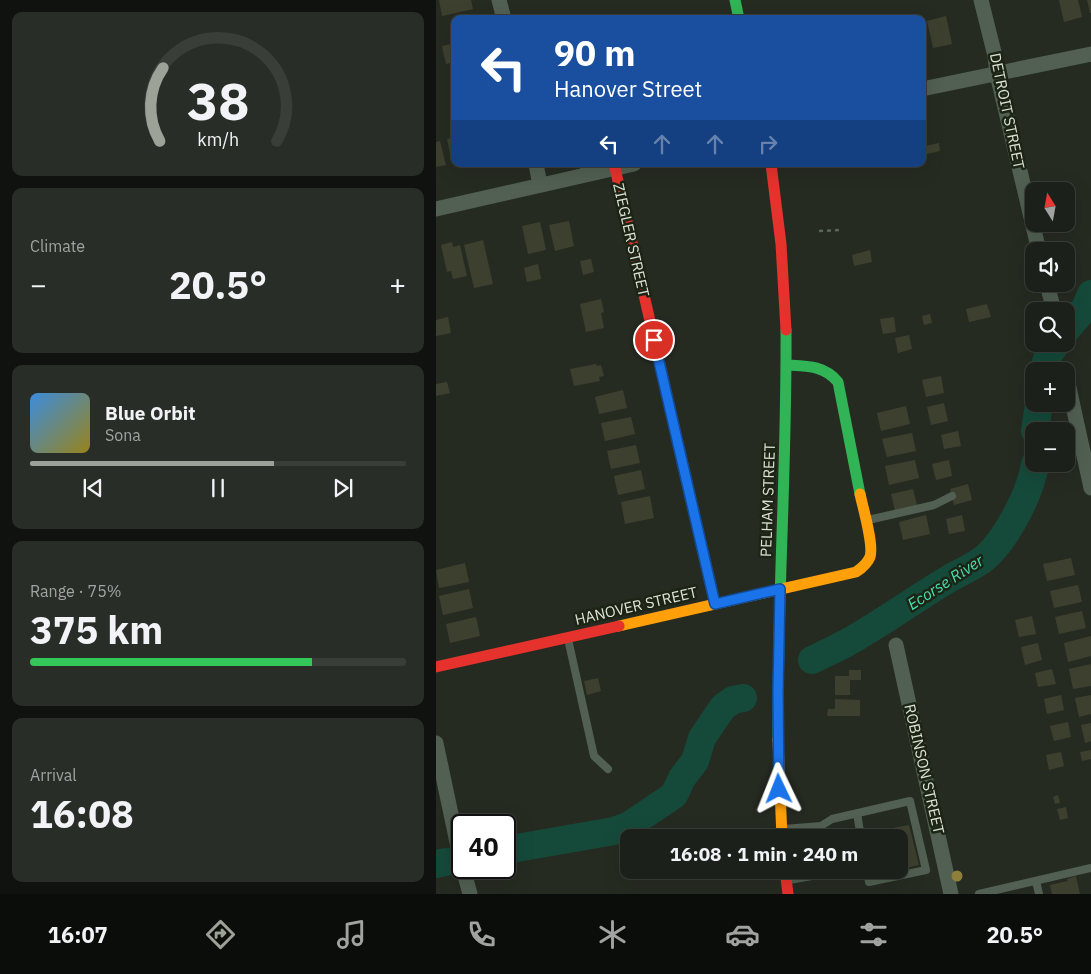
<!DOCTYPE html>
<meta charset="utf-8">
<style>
:root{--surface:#1c201a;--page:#292d27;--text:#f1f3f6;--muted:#a0a3a2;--line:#3a3e39;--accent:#9ca298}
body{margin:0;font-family:"IBM Plex Sans",sans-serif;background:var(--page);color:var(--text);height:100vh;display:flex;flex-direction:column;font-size:19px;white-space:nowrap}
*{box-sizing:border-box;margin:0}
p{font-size:16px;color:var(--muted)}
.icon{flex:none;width:28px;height:28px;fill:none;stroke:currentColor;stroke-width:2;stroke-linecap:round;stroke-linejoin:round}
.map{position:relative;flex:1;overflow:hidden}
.details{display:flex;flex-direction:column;gap:12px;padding:12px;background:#0f120e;width:436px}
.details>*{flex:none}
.guide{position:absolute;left:15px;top:15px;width:475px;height:152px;border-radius:10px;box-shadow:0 5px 20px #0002,0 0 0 1px var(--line);background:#1a4fa0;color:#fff;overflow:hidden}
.needle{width:32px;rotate:349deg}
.buttons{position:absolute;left:589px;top:182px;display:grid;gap:10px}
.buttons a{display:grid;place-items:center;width:50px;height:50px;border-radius:10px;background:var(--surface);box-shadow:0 5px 20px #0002,0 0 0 1px var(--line);font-size:25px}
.speed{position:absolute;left:15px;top:814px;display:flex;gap:10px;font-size:25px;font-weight:700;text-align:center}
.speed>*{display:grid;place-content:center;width:65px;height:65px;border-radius:50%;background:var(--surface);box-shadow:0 5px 20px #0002,0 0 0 1px var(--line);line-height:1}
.speed .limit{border:2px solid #111;border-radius:8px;background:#fff;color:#111}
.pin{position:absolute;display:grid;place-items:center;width:42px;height:42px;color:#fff;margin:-21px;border:2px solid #fff;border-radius:50%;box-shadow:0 1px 5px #0007}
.me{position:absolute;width:55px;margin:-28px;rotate:358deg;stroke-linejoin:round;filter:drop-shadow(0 0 4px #0008)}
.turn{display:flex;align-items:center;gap:18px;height:105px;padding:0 20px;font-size:22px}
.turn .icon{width:65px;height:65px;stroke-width:2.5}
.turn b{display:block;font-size:35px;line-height:42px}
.lanes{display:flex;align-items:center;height:48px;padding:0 20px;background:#0003;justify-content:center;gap:25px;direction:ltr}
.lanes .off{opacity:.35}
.big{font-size:38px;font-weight:800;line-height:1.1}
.details .widget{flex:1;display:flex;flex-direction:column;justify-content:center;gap:8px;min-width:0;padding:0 18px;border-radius:10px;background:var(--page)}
.details .dial{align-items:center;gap:0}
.dial svg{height:130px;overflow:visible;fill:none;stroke:var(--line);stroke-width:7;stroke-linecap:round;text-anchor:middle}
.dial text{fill:var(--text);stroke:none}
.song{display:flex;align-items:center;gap:15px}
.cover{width:60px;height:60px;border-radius:8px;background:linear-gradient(135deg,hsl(210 70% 55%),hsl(50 70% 35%))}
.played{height:5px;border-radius:2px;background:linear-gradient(90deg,var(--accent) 65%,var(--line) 65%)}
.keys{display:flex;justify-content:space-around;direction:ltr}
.heat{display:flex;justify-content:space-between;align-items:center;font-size:28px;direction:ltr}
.charge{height:8px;border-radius:4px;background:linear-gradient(90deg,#34c759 75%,var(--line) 0)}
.trip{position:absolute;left:184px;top:829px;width:288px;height:50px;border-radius:10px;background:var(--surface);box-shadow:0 5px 20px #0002,0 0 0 1px var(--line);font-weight:800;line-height:50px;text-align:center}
.menu{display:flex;height:80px;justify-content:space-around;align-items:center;background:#0b0d0a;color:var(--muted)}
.menu .icon{width:35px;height:35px}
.menu .current{color:var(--accent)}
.menu b{font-size:22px;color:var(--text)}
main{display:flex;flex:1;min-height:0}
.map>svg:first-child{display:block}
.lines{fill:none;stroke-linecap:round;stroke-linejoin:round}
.river{stroke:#154a3a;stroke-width:28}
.building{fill:#3e402f}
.path{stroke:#5b655b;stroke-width:2.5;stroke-dasharray:4 4;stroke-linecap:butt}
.lane{stroke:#516053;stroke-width:8}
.street{stroke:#516053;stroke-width:15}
.fast{stroke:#30b455;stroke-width:11}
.slow{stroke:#ff9f0a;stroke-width:11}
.jam{stroke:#e5322d;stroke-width:11}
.tree{fill:#8e803a}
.route-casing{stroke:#114b97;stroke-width:12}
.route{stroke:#1a73e8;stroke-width:9}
.labels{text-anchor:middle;stroke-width:5;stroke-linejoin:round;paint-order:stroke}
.street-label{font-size:15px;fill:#dce2d7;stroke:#1c2515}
.water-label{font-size:16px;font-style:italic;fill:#4adeb1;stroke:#1c2515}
</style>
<main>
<section class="details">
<div class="widget dial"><svg viewBox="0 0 100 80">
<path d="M14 69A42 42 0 1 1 86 69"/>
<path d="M14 69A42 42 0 0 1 16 24" stroke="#9ca298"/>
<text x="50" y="56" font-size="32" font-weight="700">38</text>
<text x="50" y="72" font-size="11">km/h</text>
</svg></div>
<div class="widget"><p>Climate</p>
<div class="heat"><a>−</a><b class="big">20.5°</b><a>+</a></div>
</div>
<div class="widget">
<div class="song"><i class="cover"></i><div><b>Blue Orbit</b><p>Sona</p></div></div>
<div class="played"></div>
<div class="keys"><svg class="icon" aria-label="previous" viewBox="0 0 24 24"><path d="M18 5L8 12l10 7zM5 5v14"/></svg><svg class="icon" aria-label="pause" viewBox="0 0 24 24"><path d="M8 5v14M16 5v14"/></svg><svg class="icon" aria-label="next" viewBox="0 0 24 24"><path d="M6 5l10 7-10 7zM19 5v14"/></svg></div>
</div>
<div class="widget"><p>Range · 75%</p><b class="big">375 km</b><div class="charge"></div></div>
<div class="widget"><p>Arrival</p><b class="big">16:08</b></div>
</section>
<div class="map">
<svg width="655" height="894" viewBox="0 0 655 894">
<rect width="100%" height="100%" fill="#262b22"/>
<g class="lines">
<path class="river" d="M630,330l19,-22 6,-14
M607,371l5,-15 8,-12
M599,431l4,-27
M376,660c16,-8 33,-15 48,-25 29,-17 57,-37 87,-55 13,-8 27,-13 39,-23 21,-19 45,-65 49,-93
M69,850l109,-19 14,-5 46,-31 8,-17 13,-17 7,-23 21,-31 10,-7 10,-2
M0,864l10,-2"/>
</g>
<path class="building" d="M3,0h32l2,9 -31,7z
M623,0h19l4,17 -18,5z
M651,0h4v13h-1z
M510,16l6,28 -19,4 -6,-27z
M15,30h4v12h-1z
M19,43v19l-9,2 -4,-18z
M19,105v18h-1l-4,-17z
M19,137v26h-3l-5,-24z
M4,141l6,24 -10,2v-25z
M503,143l1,8 -13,3 -2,-8z
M133,221l5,25 -19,5 -6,-26z
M104,222l6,28 -18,4 -6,-28z
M47,240l10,44 -19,4 -10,-43z
M16,242l1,5 7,-2 7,31 -14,3 -2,-8 -4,1 -6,-27z
M434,250l2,12 -18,4 -2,-11z
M155,259l3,13 -11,3 -3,-14z
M102,264l3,15 -14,3 -3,-14z
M165,299l3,13 -3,1 3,15 -18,4 -6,-28z
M551,304l4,13 -22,5 -3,-13z
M494,314l2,9 -8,2 -2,-9z
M12,317l3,16 -15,3v-16z
M458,317l2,15 -13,2 -3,-15z
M473,335l3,14 -14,4 -3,-15z
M160,364l1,2 4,-1 3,11 -5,1 1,4 -26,5 -4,-17z
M505,376l3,17 -18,4 -4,-17z
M11,382l3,11 -14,3v-12z
M187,390l4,18 -28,6 -4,-17z
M508,403l4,18 -17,4 -4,-18z
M470,406l4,18 -29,7 -4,-18z
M195,417l4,17 -30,7 -4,-18z
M522,431l3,15 -17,3 -3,-14z
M476,433l4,18 -29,6 -5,-18z
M200,445l4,18 -29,6 -4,-18z
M479,460l4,18 -30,7 -4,-19z
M513,460l3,16 -16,4 -4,-16z
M205,470l4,19 -27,6 -4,-19z
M532,484l4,16 -18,5 -4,-16z
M477,489l4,16 -22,6 -4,-17z
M214,496l4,22 -29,6 -4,-22z
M490,515l4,19 -27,6 -4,-18z
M526,515l3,16 -16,3 -3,-15z
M635,558l4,17 -28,6 -4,-17z
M29,563l4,19 -30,6 -3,-18z
M642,585l4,17 -28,6 -4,-17z
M33,589l4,19 -30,7 -4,-19z
M646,611l4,17 -27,6 -4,-17z
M596,616l4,18 -17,3 -4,-17z
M40,617l4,19 -30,7 -4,-19z
M655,636v20l-23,6 -4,-19z
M602,643l4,17 -17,5 -4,-18z
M655,664v22l-18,3 -4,-20z
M616,669l4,15 -18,3 -3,-14z
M413,670h12v10h-11v15h-15v-19h14z
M162,678l3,13 -14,4 -3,-14z
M625,695l3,15 -17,4 -3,-15z
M655,695v19l-12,3 -4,-19z
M399,699l25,1v16h-33l1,-7h7z
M632,722l3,15 -17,4 -4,-15z
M655,723v18l-6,2 -4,-18z
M655,750v9l-9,2 -2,-9z
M625,752l3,14 -15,4 -3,-15z
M622,795l2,8 -5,1 -2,-7z
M630,807l2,11 -8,2 -3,-11z
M473,825l10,40 -21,5v-32h-20l-1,-7z
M450,870h11v2l-10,2z
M640,876l4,18h-28l-2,-9 18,-4 -1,-2z"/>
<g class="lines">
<path class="path" d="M383,231l22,-1"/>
<path class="lane" d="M148,164l1,11
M432,520l66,-15 18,-9
M132,639l26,117 14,13
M421,813l4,25
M348,829l37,-3 11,-7 78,-18 16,69 -57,12 -2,-12
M353,880l57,-10
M600,881l3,13
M543,894l112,-26"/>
<path class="street" d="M63,0l5,19
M545,0l14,56 2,18 42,177
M486,89l169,-35
M100,164l4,21
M0,209l198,-45
M611,284l7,27
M630,374l25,114
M460,645l55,249
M0,743l26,123
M27,868l7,26"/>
<path class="fast" d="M299,0l4,19
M350,365c20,1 38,0 52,17l22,112
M243,448l36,156
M342,740c-1,-137 9,-273 8,-410"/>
<path class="slow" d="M183,626l237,-54c6,-4 11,-8 14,-15 4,-12 -7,-49 -10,-63
M342,740l4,98"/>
<path class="jam" d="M335,164l10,80 5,86
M179,168l64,280
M0,667l183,-41
M349,870l3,24"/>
</g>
<circle class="tree" cx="521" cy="876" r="5.5"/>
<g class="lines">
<g class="route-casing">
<path id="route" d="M218,340l61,264 65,-15 -2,103 1,97"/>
</g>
<use href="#route" class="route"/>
</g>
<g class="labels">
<g class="street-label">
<text transform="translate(571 111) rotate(78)" y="5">DETROIT STREET</text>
<text transform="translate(195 240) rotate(77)" y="5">ZIEGLER STREET</text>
<text transform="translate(332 500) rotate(-88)" y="5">PELHAM STREET</text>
<text transform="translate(200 606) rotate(-13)" y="5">HANOVER STREET</text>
<text transform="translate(488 769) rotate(77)" y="5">ROBINSON STREET</text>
</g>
<g class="water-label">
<text transform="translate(509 582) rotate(-33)" y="6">Ecorse River</text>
</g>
</g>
</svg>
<div class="buttons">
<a><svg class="needle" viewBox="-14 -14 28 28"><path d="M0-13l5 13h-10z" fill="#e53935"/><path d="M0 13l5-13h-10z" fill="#a0a3a2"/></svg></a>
<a><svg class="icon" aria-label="sound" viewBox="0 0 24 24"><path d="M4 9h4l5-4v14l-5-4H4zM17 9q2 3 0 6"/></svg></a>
<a><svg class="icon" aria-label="search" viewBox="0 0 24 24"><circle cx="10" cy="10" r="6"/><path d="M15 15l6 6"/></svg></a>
<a>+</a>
<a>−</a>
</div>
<div class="speed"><div class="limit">40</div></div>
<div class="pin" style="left:218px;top:340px;background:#d93025"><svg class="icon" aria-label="arrive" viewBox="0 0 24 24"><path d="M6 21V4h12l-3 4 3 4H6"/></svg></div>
<svg class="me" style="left:343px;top:789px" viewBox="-20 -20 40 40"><path d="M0-17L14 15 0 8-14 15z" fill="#1a73e8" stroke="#fff" stroke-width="4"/></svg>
<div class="trip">16:08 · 1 min · 240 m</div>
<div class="guide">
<div class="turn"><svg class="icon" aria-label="left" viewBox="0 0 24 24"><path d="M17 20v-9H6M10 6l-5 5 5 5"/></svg><div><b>90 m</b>Hanover Street</div></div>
<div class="lanes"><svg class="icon" aria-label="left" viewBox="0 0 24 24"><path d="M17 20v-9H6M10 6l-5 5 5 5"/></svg><svg class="icon off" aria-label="ahead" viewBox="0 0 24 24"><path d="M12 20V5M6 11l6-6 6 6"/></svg><svg class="icon off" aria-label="ahead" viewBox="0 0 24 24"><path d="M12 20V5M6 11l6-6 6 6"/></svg><svg class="icon off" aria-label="right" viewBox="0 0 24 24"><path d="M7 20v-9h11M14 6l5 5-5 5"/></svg></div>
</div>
</div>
</main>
<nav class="menu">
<b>16:07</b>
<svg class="icon current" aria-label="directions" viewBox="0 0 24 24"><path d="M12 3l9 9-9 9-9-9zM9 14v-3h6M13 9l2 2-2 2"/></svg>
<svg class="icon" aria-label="music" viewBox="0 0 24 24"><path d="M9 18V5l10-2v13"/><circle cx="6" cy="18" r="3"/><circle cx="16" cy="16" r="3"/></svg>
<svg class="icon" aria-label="phone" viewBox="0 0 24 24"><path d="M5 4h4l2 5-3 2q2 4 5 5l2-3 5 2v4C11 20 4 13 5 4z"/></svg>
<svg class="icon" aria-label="climate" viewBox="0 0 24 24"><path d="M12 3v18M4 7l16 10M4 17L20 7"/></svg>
<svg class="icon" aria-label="car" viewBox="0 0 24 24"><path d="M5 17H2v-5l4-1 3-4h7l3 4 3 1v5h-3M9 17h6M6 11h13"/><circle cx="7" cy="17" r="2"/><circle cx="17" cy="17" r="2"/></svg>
<svg class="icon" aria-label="filters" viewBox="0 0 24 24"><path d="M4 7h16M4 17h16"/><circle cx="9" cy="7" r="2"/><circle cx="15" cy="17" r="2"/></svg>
<b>20.5°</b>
</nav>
